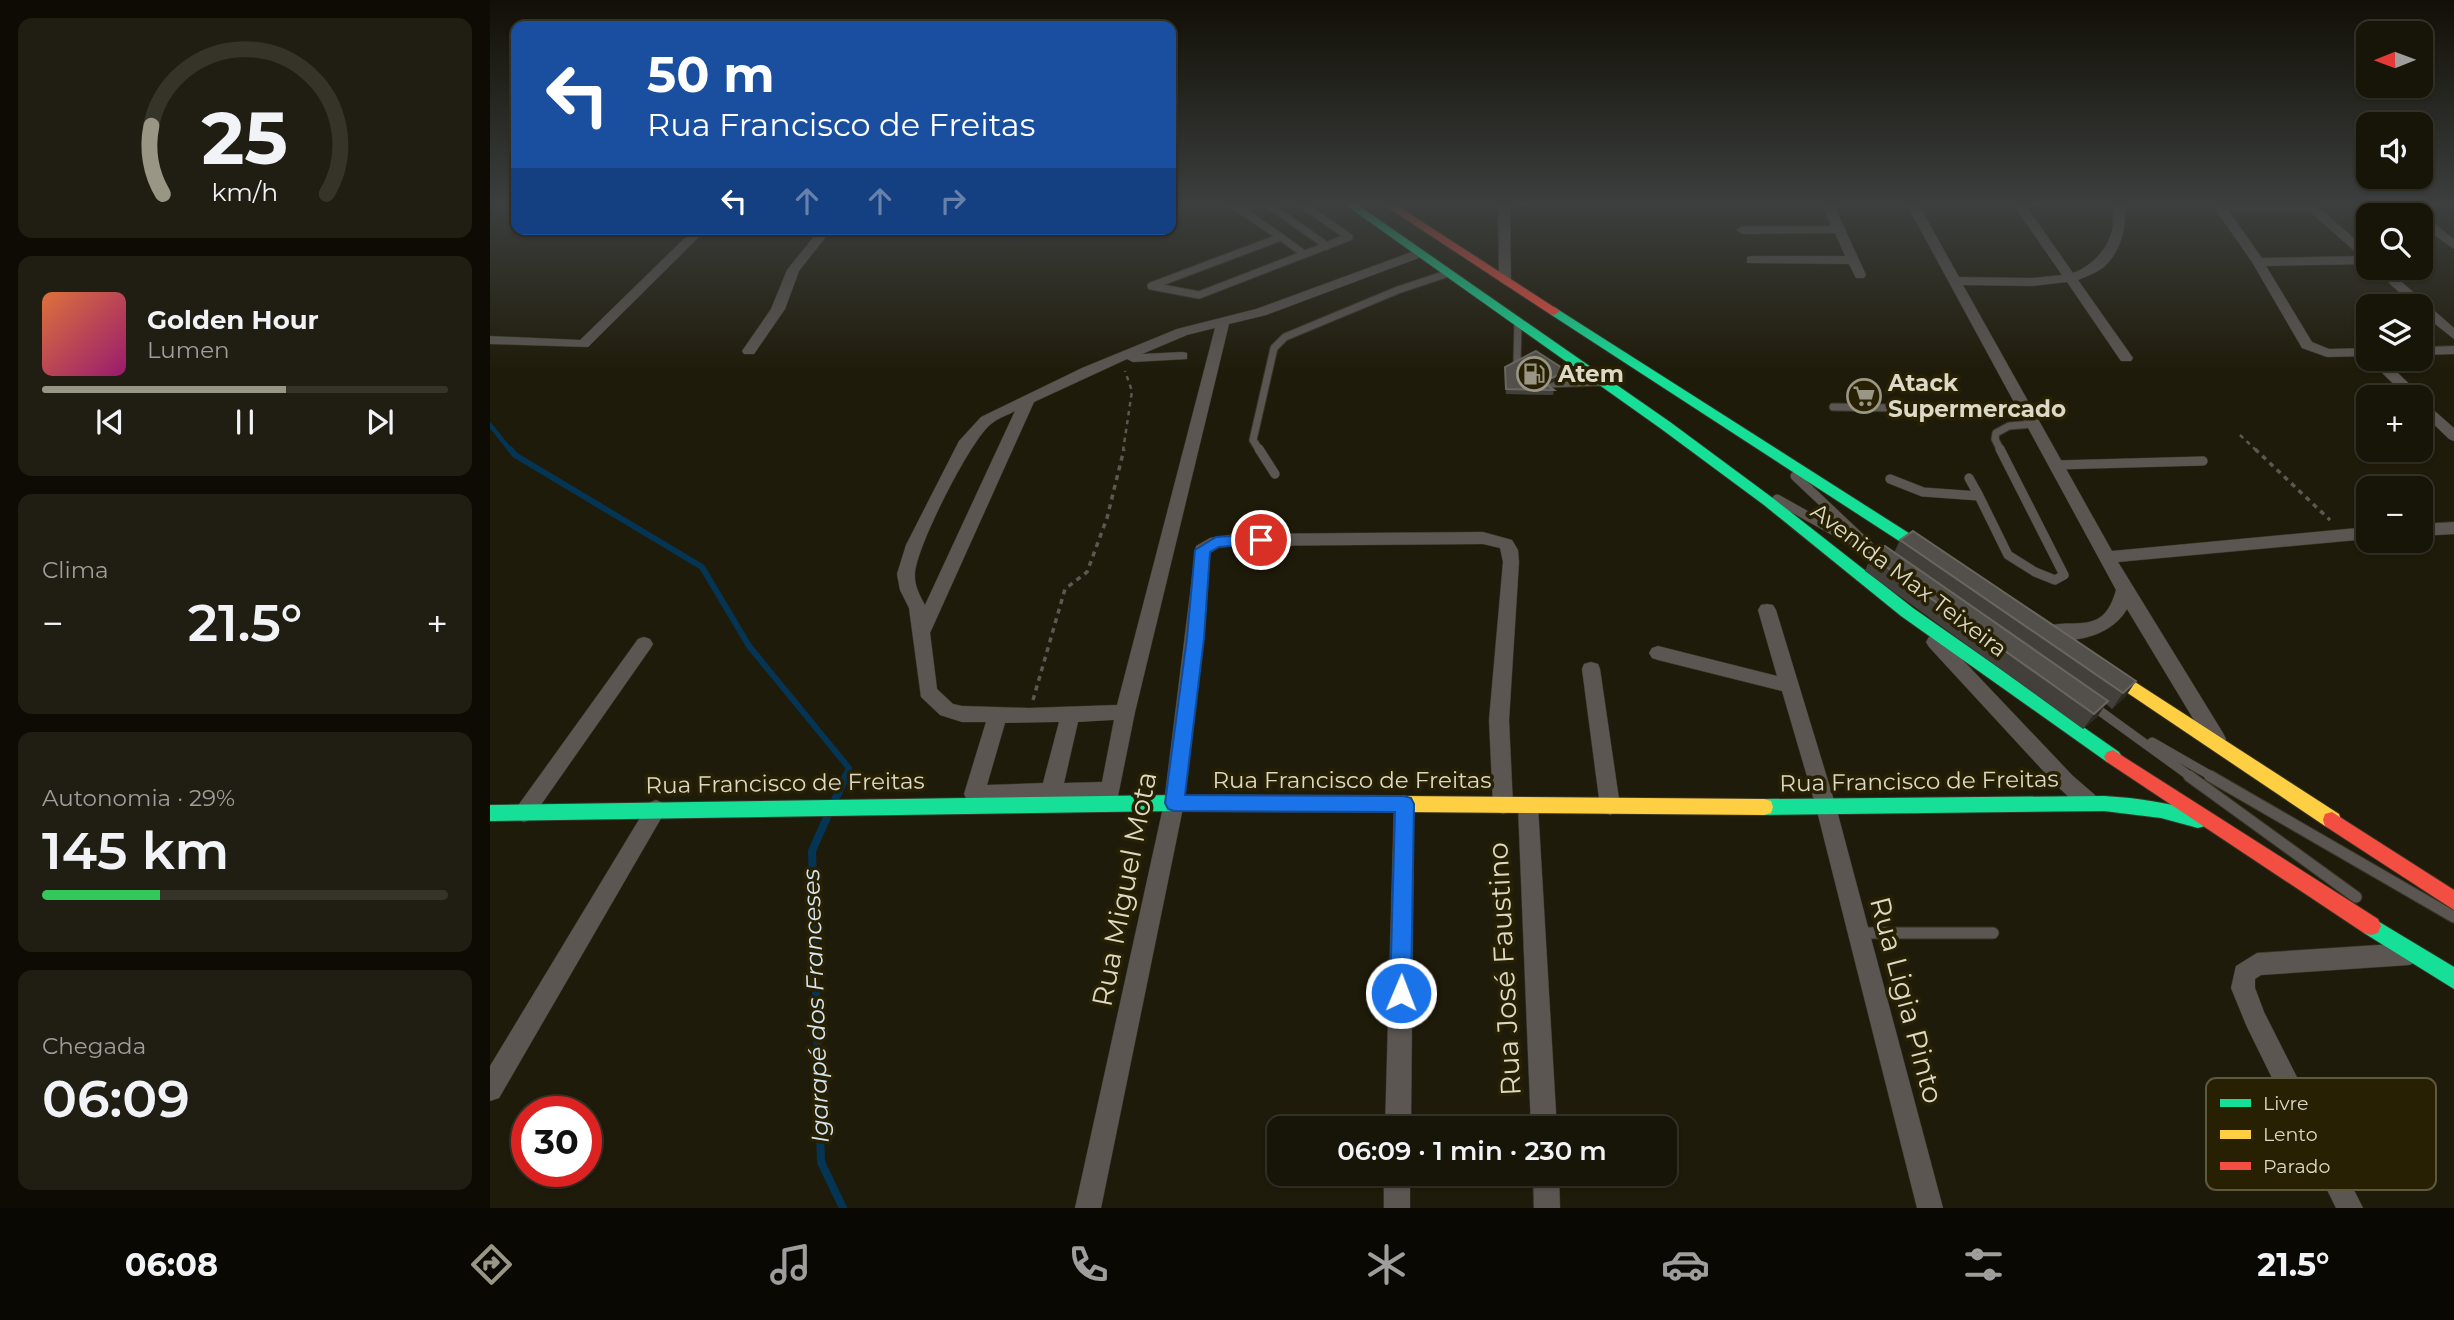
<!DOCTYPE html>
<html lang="pt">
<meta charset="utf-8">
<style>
:root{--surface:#171408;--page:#201d12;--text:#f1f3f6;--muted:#9e9e9c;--line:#363329;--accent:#9a9686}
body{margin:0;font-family:Montserrat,sans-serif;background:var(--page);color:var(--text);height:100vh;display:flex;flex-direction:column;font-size:26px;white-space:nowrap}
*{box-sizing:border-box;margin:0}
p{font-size:23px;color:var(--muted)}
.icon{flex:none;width:38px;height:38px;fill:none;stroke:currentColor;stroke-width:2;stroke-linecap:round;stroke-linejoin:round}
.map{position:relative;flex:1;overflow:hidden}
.panel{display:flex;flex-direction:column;gap:18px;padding:18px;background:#0d0b04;width:490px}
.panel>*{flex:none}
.hud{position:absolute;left:21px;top:21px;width:665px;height:214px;border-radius:14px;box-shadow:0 2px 5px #0004,0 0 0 2px var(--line);background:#1a4fa0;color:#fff;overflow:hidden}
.needle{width:46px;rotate:269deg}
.tools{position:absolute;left:1866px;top:21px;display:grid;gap:14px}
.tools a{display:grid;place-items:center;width:77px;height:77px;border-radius:14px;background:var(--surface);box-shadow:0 2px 5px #0004,0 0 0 2px var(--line);font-size:35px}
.speed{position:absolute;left:21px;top:1096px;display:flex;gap:14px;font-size:35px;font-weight:700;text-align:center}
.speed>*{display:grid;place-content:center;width:91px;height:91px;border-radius:50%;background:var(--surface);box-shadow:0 2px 5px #0004,0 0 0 2px var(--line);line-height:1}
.speed .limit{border:10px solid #d22;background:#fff;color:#111}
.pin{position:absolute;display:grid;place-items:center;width:60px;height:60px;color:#fff;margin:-30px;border:4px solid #fff;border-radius:50%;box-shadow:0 2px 7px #0007}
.me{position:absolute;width:77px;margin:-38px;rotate:1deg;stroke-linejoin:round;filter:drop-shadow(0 0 5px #0008)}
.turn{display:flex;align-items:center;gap:24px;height:147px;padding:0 21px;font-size:32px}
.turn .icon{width:91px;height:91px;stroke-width:2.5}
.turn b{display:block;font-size:49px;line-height:60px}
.lanes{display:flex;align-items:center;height:66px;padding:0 21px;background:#0003;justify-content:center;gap:35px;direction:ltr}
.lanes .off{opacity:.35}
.big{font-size:52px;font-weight:600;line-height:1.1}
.panel .tile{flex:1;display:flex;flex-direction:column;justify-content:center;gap:10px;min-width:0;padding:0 24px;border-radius:14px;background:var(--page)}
.panel .dial{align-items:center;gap:0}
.dial svg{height:182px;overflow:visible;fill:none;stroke:var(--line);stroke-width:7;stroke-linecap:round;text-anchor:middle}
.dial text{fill:var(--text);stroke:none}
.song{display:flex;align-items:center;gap:21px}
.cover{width:84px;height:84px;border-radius:10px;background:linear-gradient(135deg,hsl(20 70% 55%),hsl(320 70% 35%))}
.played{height:7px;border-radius:4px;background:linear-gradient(90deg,var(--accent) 60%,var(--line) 60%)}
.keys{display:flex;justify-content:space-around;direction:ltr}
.heat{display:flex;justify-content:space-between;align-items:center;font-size:38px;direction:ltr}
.charge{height:10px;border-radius:5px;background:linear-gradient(90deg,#34c759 29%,var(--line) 0)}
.trip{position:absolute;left:777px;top:1116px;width:410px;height:70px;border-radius:14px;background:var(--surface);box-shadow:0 2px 5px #0004,0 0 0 2px var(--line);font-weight:600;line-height:70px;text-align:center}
.tab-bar{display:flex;height:112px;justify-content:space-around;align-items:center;background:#090803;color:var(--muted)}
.tab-bar .icon{width:49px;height:49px}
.tab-bar .current{color:var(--accent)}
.tab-bar b{font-size:32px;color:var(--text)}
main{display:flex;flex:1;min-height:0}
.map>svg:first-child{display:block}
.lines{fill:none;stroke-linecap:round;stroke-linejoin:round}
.stream-far2{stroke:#043555;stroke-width:4.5}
.stream-far1{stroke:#043555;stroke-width:6}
.stream{stroke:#043555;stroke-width:8}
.lane-far2-casing{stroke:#383526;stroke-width:9}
.lane-far1-casing{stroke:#383526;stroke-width:10}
.lane-casing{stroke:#383526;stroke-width:13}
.street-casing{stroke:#383526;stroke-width:1}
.fast-casing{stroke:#383526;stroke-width:2}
.slow-casing{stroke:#383526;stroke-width:2}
.jam-casing{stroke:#383526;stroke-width:2}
.path-far1{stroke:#5b5751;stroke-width:2.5;stroke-dasharray:4.5 4.5;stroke-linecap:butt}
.path{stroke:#5b5751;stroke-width:3.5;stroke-dasharray:5 5;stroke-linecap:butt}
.lane-far2{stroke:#5b5652;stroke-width:7}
.lane-far1{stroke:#5b5652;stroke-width:9}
.lane{stroke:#5b5652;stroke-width:11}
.street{fill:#5b5652;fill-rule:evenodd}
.fast{fill:#16e098;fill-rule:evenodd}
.slow{fill:#ffcf43;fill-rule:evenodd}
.jam{fill:#f24e42;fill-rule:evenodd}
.wall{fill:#43403c}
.shaded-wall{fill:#2d2a22}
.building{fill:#53504c;stroke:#69665f;stroke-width:2}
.route{fill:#1a73e8;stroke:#114b97;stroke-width:2}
.labels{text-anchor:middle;stroke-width:7;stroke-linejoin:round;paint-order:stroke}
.poi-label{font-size:23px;font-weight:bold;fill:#ddd9c8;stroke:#272002;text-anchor:start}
.street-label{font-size:23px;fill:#ddd9c8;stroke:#272002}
.water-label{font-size:24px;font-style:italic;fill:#d8e6f3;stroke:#272002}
.near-street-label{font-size:28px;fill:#ddd9c8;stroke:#272002}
.key{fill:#272002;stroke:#5e583d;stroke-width:2}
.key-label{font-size:19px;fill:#ddd9c8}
</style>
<main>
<section class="panel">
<div class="tile dial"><svg viewBox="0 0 100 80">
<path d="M14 69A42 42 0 1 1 86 69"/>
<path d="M14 69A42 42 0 0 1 9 39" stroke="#9a9686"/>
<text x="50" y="56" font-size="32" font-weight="700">25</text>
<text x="50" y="72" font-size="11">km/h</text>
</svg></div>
<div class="tile">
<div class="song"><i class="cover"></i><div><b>Golden Hour</b><p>Lumen</p></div></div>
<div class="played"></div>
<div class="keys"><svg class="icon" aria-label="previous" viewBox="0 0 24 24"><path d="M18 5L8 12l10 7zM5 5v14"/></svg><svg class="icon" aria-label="pause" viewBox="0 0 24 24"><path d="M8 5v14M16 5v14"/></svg><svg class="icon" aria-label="next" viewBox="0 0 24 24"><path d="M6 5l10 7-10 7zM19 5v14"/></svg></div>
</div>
<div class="tile"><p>Clima</p>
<div class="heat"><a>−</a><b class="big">21.5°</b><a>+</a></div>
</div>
<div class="tile"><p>Autonomia · 29%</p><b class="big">145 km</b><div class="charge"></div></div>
<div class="tile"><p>Chegada</p><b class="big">06:09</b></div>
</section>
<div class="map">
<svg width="1964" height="1208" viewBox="0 0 1964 1208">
<rect width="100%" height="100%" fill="#1f1b0a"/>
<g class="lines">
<path class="stream-far2" d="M0,425l21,26"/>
<path class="stream-far1" d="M20,449l5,6 187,112 47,79 100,122 -4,9"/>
<path class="stream" d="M344,802l12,-26
M338,815l-16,36 9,311 22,46"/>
<g class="lane-far2-casing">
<path id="lane-far2" d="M740,203l51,34 -130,49 48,9 150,-58 -49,-34
M776,203l61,43
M751,210l19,-7
M791,237l23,17
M1028,321l-1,43 8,5
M1052,381l5,3 54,-2
M1343,407l193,3
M770,451l-7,-11 21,-92 11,-11 113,-47 51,-17
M1511,451l-6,-12 1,-6 13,-7 25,-2"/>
</g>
<g class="lane-far1-casing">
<path id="lane-far1" d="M769,449l16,25
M1566,465l147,-4
M1305,476l74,70
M1479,478l10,18
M1400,479l33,13 56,4 29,59 27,17 20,8 9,-5 -64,-126
M1287,499l107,60
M1603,706l98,71
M1662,742l61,35"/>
</g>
<g class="lane-casing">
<path id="lane" d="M1699,776l167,121
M1720,776l244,141
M1370,933h133"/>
</g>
<g class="street-casing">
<path id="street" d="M1008,203h12l1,78 -6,4 -6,-4z
M1331,203h12l33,72 -2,3h-8l-7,-14 -102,-1v-6l4,-1h94l-10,-23 -93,1 -6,-4 6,-4h89z
M1416,203h12l41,74 73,1 30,-3 -50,-72h12l49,70c27,-10 49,-41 37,-70h12c8,19 -2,50 -18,64 -8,6 -17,9 -26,13l55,78 -2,3h-10l-54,-79 -35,4 -69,-1 149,266 256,-24v12l-250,23 105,171 3,6 -3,6 -7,2 -7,-2 -82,-136c-15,27 -56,37 -85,28l-3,-5 3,-5c34,-10 61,10 74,-37z
M1721,203h102l55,47v14l-102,2 46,76 17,7 39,-1v8l-41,1 -25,-9 -50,-86zM1739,211h80l51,45 -98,2z
M1903,203c22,0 43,23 61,36v10l-34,-24v-10h-12z
M204,229h13l-119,118 -98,-3v-8l90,4z
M330,229h12l-33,42 -14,38 -31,45h-10l-2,-3 29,-42 16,-39z
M930,249l6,4 -2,3 -158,59 -37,9 -94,388 -17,84 -67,6 -77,1 -7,-3 -3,-6 22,-72h-24l-22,-7 -19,-18 -12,-89 -9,-18 -3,-16 9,-29 53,-104 22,-24 101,-49 95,-39 79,-20zM725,328l-98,377 -88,3 -67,-2 -9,-2 -16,-15 -7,-56 104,-231 93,-43 6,3 54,-3v-6l-5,-1 -40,2 45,-19zM525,411l-90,194c-5,-9 -11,-20 -10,-31 0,-25 56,-135 76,-150 7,-6 17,-9 24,-13zM624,720l-12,62 -38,1 14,-61zM569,722l-16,61 -56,2 18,-62z
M1883,268h13l68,60v11l-34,-27v-6h-6z
M1964,346v8l-34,1v-8z
M1878,359h15l37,35 1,5 33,29v13l-5,-2 -29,-28v-14h-13z
M1964,522v12l-34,2v-12z
M993,532l29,8 6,10 1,12 -10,158 4,85 -3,6 -7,3 -7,-3 -3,-6 -4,-85 14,-158 -3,-14 -17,-4 -247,2 -16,1 -10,6 -6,85 -20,165 -83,405h-26l89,-405 32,-257 14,-8 26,-4z
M1277,604l6,1 3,5 60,197 107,401h-26l-101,-401 -34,-116 -124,-31 -6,-2 -3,-5 3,-5 6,-2 119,30 -19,-66 3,-5z
M1445,635l6,2 132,139 22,19 3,6 -3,6c-15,5 -25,-10 -36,-19l-130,-141 -3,-5 3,-5z
M154,637l6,2 3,5 -3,5 -119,170 -7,3 -7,-3 -3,-6 3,-6 121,-168z
M1101,662l7,2 2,5 20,137 -3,6 -7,3 -7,-3 -3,-6 -18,-137 2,-5z
M914,795l7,3 3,6 -3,325h-26l9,-325 3,-6z
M1038,797l7,3 3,6 19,323h-26l-13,-323 3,-6z
M166,800l7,3 3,6 -3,6 -164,283 -9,3v-35l159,-263z
M1919,943l8,3 3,8 -3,8 -8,3 -148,10 -6,4v9l9,24 99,196h-27l-89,-181 -16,-39 5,-22 21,-13z
M894,1174h26v34h-26z
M1043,1174h26l1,34h-26z"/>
</g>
<g class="fast-casing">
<path id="fast" d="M853,203h12l315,219 104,77 139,109 206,144 3,5 -3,5 -6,2 -6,-2 -206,-146 -137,-111 -104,-77z
M1064,307l386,246 3,4 -3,4h-10l-380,-247v-6z
M684,795l227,1 7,2 2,6 -2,6 -7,2 -227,-1 -684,10v-16z
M1614,796c35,2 68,7 101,18l2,6 -2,6 -7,2 -37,-10 -57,-7 -340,4 -7,-2 -2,-6 2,-6 7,-2z
M1881,917l83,50v22l-90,-56 -3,-7 3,-7z"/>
</g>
<g class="slow-casing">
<path id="slow" d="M1611,660l238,154 2,6 -2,6 -7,2 -7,-2 -230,-155 -2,-5 2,-5z
M911,796l363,3 7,2 2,6 -2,6 -7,2 -363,-3 -7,-2 -2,-6 2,-6z"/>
</g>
<g class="jam-casing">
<path id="jam" d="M891,203h12l167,108 -6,4 -4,-1z
M1623,750l265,169 3,7 -3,7 -7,2 -7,-2 -257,-171 -3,-5 3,-5z
M1842,812l122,78v20l-129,-84 -2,-6 2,-6z"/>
</g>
<path class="path-far1" d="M1750,435l17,16
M633,451l9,-60 -7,-20"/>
<path class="path" d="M1765,449l75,71
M543,700l32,-111 22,-17 20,-54 17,-69"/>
<use href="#lane-far2" class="lane-far2"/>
<use href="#lane-far1" class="lane-far1"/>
<use href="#lane" class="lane"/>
<use href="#street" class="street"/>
<use href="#fast" class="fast"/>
<use href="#slow" class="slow"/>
<use href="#jam" class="jam"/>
</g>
<path class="wall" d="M1015,367l62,4 -1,5 -19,9 7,5 -1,5 -47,-1z
M1410,540l236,141 -11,16 -13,12 -6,-5 -9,13 -14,12 -218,-158 6,-15 23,-3z"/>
<path class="shaded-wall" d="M1077,371l-1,5 -23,11v-5z
M1646,681l-11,16 -13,12 11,-16z
M1618,701l-11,16 -14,12 11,-15z"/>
<path class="building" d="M1046,351l31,20 -24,11 11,8 -48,-1 -1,-22z
M1423,531l223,150 -13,12 -223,-153z
M1395,546l223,155 -14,13 -223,-158z"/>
<linearGradient id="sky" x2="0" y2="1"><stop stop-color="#110f06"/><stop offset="0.55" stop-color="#3c3f3e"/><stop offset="1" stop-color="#3c3f3e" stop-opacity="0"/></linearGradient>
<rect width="1964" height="372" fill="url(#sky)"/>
<path class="route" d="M771,534l7,6 -2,3 -47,4 -9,5 -6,86 -19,157 219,1 7,2 3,6 -3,189 -3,8 -7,3 -8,-3 -3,-8 5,-181 -221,-1 -6,-2 -3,-6 22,-165 8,-88 21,-13z"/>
<defs>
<g id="fuel-ring" transform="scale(1.75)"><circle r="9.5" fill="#272002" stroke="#9a9686" stroke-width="1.5"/><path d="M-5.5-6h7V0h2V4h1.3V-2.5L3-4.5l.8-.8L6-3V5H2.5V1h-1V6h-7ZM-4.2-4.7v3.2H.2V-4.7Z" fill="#9a9686"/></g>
<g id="supermarket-ring" transform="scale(1.75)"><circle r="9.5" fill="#272002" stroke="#9a9686" stroke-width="1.5"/><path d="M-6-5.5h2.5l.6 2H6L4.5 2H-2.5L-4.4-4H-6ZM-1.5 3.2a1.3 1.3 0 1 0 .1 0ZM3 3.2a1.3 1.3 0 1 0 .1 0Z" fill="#9a9686"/></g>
</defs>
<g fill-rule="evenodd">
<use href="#fuel-ring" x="1044" y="374"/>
<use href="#supermarket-ring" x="1374" y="396"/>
</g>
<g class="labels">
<g class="poi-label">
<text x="1068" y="382">Atem</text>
<text x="1398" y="391">Atack<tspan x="1398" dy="26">Supermercado</tspan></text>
</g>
<g class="street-label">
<text transform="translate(1419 580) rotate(37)" y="8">Avenida Max Teixeira</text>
<text x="862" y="788">Rua Francisco de Freitas</text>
<text transform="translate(1429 781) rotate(-1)" y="8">Rua Francisco de Freitas</text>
<text transform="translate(295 783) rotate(-1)" y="8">Rua Francisco de Freitas</text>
</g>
<g class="water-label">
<text transform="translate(326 1006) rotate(-92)" y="8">Igarapé dos Franceses</text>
</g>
<g class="near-street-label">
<text transform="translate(634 889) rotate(-79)" y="10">Rua Miguel Mota</text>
<text transform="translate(1014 969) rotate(-93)" y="10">Rua José Faustino</text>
<text transform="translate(1417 1000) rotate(75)" y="10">Rua Ligia Pinto</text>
</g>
</g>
<rect x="1716" y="1078" width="230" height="112" rx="10" class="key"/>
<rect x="1730" y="1099" width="31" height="8" fill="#16e098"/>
<rect x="1730" y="1130" width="31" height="9" fill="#ffcf43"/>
<rect x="1730" y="1162" width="31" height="8" fill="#f24e42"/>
<g class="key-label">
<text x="1773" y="1110">Livre</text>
<text x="1773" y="1141">Lento</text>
<text x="1773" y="1173">Parado</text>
</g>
</svg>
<div class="tools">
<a><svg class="needle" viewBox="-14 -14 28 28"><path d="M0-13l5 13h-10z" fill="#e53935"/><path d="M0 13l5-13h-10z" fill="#9e9e9c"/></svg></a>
<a><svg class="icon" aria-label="sound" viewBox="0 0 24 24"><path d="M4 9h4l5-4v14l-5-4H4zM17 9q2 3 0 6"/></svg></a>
<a><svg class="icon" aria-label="search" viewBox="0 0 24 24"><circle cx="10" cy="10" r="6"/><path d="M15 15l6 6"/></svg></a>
<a><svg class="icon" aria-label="layers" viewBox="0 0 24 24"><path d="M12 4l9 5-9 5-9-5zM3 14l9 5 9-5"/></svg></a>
<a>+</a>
<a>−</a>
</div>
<div class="speed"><div class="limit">30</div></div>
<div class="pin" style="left:771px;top:540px;background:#d93025"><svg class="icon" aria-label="arrive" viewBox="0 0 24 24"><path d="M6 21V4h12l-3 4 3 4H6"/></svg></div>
<svg class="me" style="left:911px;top:993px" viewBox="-20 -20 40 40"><circle r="17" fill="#1a73e8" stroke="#fff" stroke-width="3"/><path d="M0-11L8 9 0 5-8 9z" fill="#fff"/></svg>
<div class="trip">06:09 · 1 min · 230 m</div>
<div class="hud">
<div class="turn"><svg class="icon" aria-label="left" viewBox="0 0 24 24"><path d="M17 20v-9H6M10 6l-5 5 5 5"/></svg><div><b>50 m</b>Rua Francisco de Freitas</div></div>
<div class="lanes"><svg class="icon" aria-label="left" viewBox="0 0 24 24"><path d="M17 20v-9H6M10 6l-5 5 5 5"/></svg><svg class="icon off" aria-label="ahead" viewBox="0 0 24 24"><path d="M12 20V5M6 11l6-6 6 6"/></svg><svg class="icon off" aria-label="ahead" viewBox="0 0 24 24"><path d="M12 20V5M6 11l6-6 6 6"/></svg><svg class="icon off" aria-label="right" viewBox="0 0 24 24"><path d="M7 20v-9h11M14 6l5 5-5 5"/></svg></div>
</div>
</div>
</main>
<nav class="tab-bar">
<b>06:08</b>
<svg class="icon current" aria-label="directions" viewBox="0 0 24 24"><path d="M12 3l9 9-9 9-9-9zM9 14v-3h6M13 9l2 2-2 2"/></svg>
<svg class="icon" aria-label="music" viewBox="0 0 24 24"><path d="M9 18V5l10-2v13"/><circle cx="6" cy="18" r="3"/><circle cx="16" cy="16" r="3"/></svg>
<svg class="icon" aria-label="phone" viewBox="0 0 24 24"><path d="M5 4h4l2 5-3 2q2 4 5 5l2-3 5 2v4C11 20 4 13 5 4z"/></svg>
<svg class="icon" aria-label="climate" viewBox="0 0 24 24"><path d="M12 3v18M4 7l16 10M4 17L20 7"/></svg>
<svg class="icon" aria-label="car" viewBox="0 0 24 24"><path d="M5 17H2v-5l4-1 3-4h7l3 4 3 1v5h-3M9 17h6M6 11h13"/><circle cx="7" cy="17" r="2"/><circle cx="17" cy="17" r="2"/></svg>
<svg class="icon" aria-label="filters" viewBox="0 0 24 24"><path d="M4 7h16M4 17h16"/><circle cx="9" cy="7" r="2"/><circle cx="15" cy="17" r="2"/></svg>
<b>21.5°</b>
</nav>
